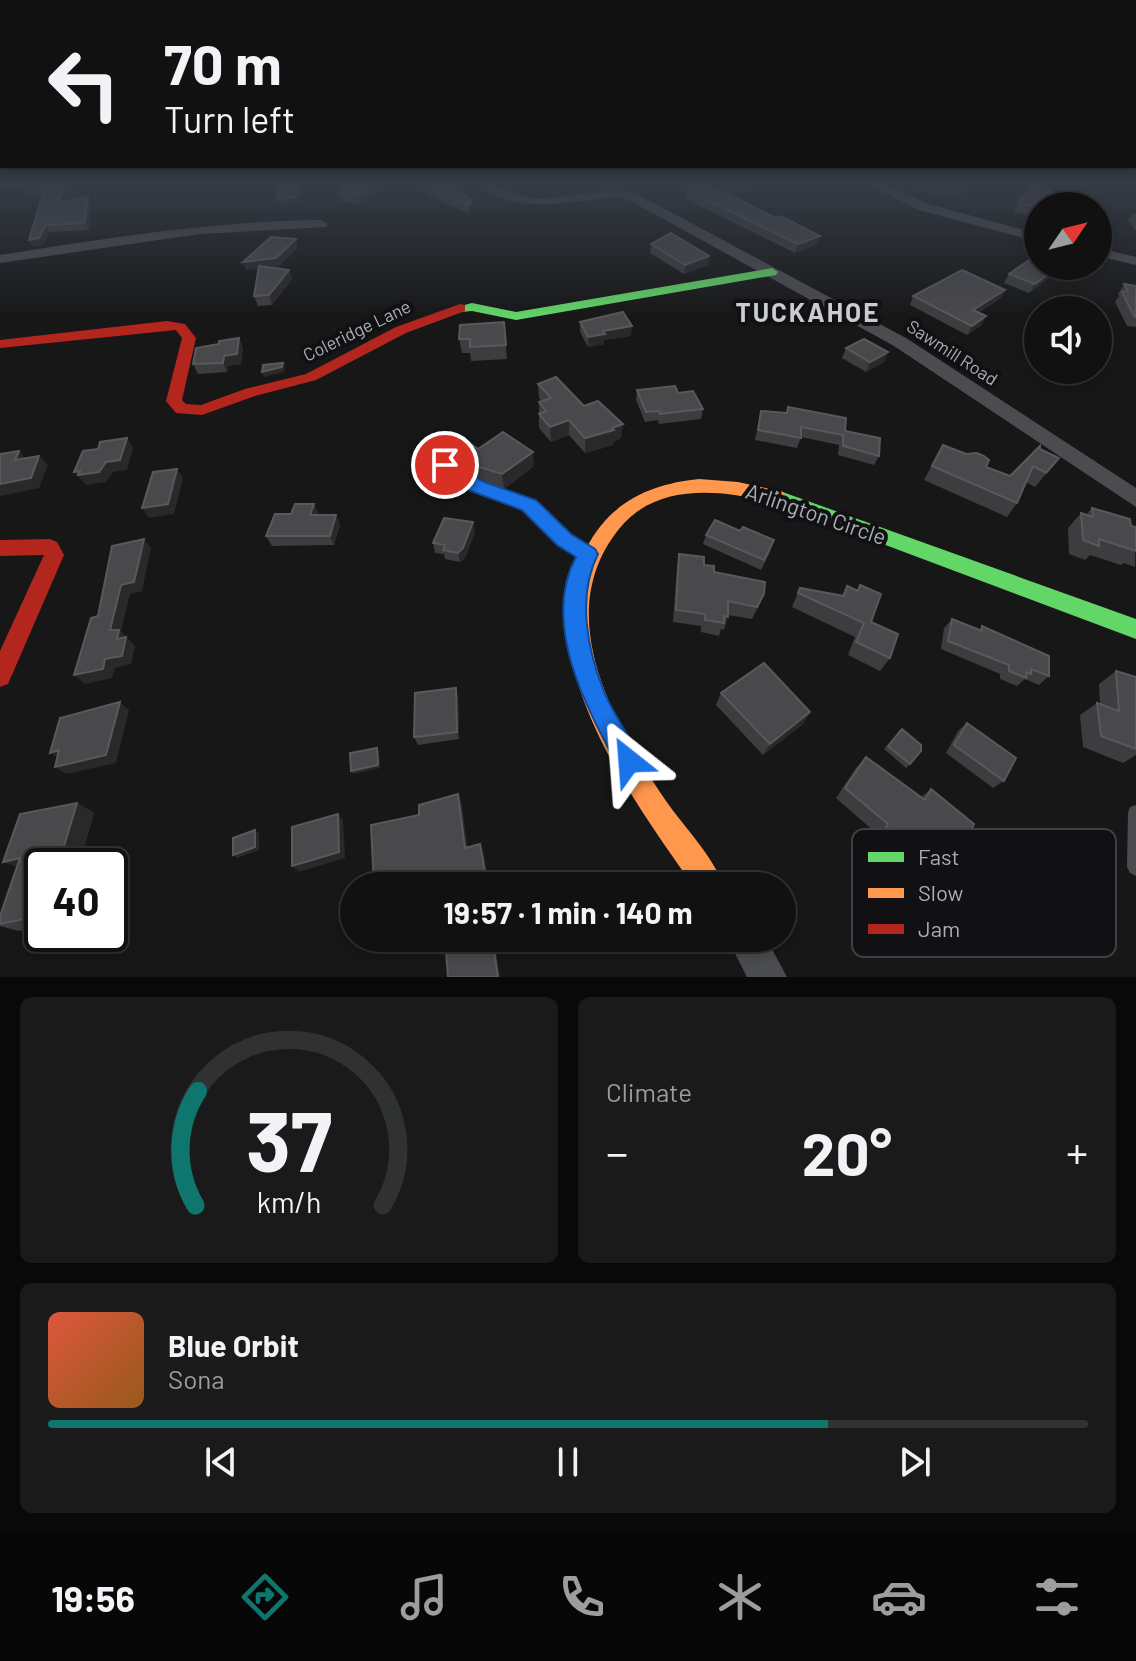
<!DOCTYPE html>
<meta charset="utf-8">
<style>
:root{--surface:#111;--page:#1a1a1a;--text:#f1f3f6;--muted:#9c9d9f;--line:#303131;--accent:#0f766e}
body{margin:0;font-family:Barlow,sans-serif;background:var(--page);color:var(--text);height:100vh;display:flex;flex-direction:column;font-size:30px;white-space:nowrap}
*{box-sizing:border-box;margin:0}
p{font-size:26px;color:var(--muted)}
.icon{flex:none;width:44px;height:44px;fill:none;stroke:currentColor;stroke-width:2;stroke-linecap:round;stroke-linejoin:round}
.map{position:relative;height:977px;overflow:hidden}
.side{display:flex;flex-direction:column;gap:20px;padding:20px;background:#090909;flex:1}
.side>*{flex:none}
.guide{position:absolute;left:0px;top:0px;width:1136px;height:168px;box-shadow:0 4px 12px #0003,0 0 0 2px var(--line);background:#111;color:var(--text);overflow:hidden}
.needle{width:52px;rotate:55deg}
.fabs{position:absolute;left:1024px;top:192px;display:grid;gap:16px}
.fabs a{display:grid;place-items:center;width:88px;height:88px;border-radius:50%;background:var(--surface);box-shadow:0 4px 12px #0003,0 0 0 2px var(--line);font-size:40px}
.speed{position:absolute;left:24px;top:848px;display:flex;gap:16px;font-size:40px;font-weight:700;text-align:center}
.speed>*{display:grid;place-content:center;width:104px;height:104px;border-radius:50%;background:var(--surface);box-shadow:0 4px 12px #0003,0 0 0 2px var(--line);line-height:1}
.speed .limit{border:4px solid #111;border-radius:12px;background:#fff;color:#111}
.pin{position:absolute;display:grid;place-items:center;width:68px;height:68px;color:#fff;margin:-34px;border:4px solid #fff;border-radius:50%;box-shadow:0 2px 8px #0007}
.me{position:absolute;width:88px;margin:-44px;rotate:332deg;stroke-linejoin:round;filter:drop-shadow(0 0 6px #0008)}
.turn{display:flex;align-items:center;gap:28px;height:168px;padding:0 32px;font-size:36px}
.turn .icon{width:104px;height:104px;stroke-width:2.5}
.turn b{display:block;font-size:56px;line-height:68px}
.big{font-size:60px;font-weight:700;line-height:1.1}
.side .tile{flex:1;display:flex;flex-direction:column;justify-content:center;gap:12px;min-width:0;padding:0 28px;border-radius:12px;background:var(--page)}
.side .dial{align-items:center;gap:0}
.dial svg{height:208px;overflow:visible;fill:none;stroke:var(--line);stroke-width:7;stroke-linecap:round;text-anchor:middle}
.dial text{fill:var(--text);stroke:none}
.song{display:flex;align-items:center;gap:24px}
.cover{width:96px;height:96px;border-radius:12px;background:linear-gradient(135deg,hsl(10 70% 55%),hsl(30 70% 35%))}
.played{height:8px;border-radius:4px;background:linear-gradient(90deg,var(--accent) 75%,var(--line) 75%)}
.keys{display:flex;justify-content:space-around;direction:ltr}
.heat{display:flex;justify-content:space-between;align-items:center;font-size:44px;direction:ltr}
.side .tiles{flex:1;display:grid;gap:20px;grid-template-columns:1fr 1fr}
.tile:last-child{grid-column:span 2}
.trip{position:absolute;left:340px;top:872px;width:456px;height:80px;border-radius:40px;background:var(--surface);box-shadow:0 4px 12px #0003,0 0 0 2px var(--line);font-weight:700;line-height:80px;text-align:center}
.tabs{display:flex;height:128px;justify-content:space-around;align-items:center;background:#070707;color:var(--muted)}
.tabs .icon{width:56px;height:56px}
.tabs .active{color:var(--accent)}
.tabs b{font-size:36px;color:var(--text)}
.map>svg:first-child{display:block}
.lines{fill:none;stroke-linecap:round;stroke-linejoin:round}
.lane{fill:#4b4c50;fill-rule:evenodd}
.street{fill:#4b4c50;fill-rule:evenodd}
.fast{fill:#63d668;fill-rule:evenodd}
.slow{fill:#ff974d;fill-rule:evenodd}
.jam{fill:#b3261e;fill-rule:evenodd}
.wall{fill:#3d3d3f}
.shaded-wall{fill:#29292a}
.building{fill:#49494c;stroke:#58595d;stroke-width:2}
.route{fill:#1a73e8;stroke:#114b97;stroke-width:2}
.labels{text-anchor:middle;stroke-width:8;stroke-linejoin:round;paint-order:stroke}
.far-street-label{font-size:18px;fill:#a8adb8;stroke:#111113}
.street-label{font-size:22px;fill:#a8adb8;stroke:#111113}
.far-district-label{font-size:26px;font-weight:bold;letter-spacing:2px;fill:#c9ccd4;stroke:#111113}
.key{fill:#111113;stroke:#3e4045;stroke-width:2}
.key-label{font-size:22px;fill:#a8adb8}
</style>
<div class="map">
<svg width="1136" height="977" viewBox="0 0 1136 977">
<rect width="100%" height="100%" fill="#171717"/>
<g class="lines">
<path class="lane" d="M445,461l36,23 52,18 35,35 24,14 2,3 -2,3 -4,2 -4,-2 -24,-14 -35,-35 -52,-18 -32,-22 -1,-3z
M1136,805v71l-6,-3 -3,-6 1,-54 2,-6z"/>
<path class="street" d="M0,182h51l-6,4 -45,3z
M474,182c21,-1 37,14 59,16 36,2 69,-13 104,-4l269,144 230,150v19l-242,-161 -265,-146 -11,-3c-48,3 -104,21 -144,-15z
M862,182h15l52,22 109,30v8l-119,-32z
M321,220l7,4 -2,3 -126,7 -200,29v-8c107,-17 213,-34 321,-35z
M1098,248l38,9v8l-38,-9z
M727,938h39l21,39h-40z"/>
<path class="fast" d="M772,268l6,4 -2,3 -260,45 -44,-9 -12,1 -7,-4 19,-5 44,9z
M777,490l359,129v20l-365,-137 -3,-5z"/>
<path class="slow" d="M699,479l39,3 45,10 3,5 -9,7c-52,-14 -120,-23 -158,25 -69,86 -5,195 47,272 19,27 46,54 58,85h-31c-57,-83 -144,-197 -122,-304 2,-11 10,-22 15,-33 23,-46 63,-65 113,-70z"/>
<path class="jam" d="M460,304l5,1v6l-59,22 -90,47 -61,16 -53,19 -26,-2 -10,-12 16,-63 -6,-8 -176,18v-8l167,-19 18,3 11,14 -14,62 4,4 15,1 44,-16 61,-15 90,-47z
M50,539l7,3 7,13 -56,129 -8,3v-36l44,-96 -44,1v-16z"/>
</g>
<path class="wall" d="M36,182h39l-9,19 22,-4 3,7 -2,26 -39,2 -7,13 -10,2 -4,-7 14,-46 -14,2 -4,-7z
M344,182h42v2l-27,20 -18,-3 -2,-9z
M414,182h33l25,18v8l-3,6 -37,-17z
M518,182h30l-20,5z
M722,182h50l-43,12 47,24 44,18 -2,8 -23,9 -107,-53 -2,-3 1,-8 38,3z
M917,182h56l-8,10 -19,4 -31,-8z
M1018,203l20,3v12l-24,-6z
M1134,213l2,1v17l-8,-10z
M296,239l2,8 -19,19 -12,1 22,3 3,9 -20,26 -14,1 -4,-10 5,-28 -13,2z
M651,244l58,12 -1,9 -24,9 -34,-21z
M1038,266h22l-4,7 -27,20 -25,-10 5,-9z
M1124,284l12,2v41l-9,-1 -12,-24 4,-6 -1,-2z
M1005,290l-4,8 -23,15 4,12 -15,10 -57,-30 3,-9z
M504,322l3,37 -36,2 -1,-8h-8l-3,-14z
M580,322l51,14 -27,4v4l-16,3 -8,-15z
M239,338l4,10 -2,16 -13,2 -1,6 -29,2 -5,-10 26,-20z
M846,348l38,14 -18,10 -24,-14z
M538,384l46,22 39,18 -2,14 -8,4v3l-28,8 -16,-18 -18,7 -12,-14v-26h3l-3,-4z
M637,390l41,3 25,16 -2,10 -42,5 -1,-4 -13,2 -9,-22z
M788,407l57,24 34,25 -5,9 -36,-10 1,-10 -38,-8 -4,11 -42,-8 6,-29 25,2z
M943,445l43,22 24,9 30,-27 19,9 -24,29 -9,-5 -9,21 -10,14 -83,-37z
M478,449l56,17 -30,23 -22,-8 -22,-14 -3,-15z
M1092,508l44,19 -1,40 -11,-4 -3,2 -31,-10 -5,5 -16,-6 -1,-26 13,-15 5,2z
M319,514l-1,1h18l4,10 -6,20 -62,1 -6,-10z
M475,532l-10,26 -5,4 -15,-3 -1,-5 -9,-1 -2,-10z
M706,535l65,15 -10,20 -58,-26z
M679,554l25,11 55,41 -7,13 -24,-4 -4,15 -3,-1 -2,7 -18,-4v-6l-28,-4 4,-55z
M860,585l11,37 19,36 -10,13 -32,-16 7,-18 -63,-30 8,-19 41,8 6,-10 10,4z
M952,619l27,10 3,-3 67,50 -10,9 -14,-6 -8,7 -17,-7v-5l-59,-25 3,-21z
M1116,671l20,6v78l-13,8 -40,-16 -3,-32 17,-12 3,1 -1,-20z
M721,693l89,19 -7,12 -40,31 -47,-50z
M458,696l1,43 -41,6 -4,-8z
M967,723l37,58 -11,7 -47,-35 12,-22z
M902,729l8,35 -4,4 -22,-19z
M866,757l55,40 10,-8 38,46 -10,32 -15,8 -18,-14 -9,5 -16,-13 -7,5 -22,-18 4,-7 -40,-35 20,-30z
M77,803l17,10 -15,53h-37v61l-23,4 -19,-5v-10z
M1055,847l21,31 -7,2 -18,-6 -2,-24z"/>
<path class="shaded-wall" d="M68,182h7l-13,27 -4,-7z
M300,182h2l1,4 -5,18 -18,2 -3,-7z
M377,182h9v2l-27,20 -2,-8z
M528,182h20l-20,5z
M749,182h23l-46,13 1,-7z
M970,182h3l-8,10 -19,4 3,-8z
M45,187l4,7 -20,2 -4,-7z
M88,197l3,7 -2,26 -4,-7z
M472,200v8l-3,6 -1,-8z
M46,225l4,7 -7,13 -10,2 -4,-7z
M820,236l-2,8 -23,9 3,-9z
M296,239l2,8 -19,19 -33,4 -3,-8z
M709,256l-1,9 -24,9 1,-9z
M1059,266h1l-4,7 -27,20 6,-9z
M289,270l3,9 -20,26 -3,-10z
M1005,290l-4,8 -33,21 5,-9z
M986,316l-4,9 -15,10 5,-9z
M632,326l-1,10 -27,4v4l-16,3v-10l15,-6z
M239,338l4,10 -2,16 -13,2 -1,6 -4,-9 1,-7z
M888,352l-4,10 -18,10 4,-10z
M283,363l2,4 -1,5 -20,5 -2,-5z
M569,420v15l-18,7 -1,-15z
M623,424l-2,14 -8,4v3l-28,8v-15z
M127,438l6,10 -6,22 -14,2 -7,10 -20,3 -12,-13 32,-10z
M19,451l8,10 -12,-1z
M533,452l1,14 -30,23 -2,-15z
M39,456l9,9 -9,23 -39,8v-12z
M177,469l6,9 -9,36 -25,4 -7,-10z
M314,504l5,10 -4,11 -5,-10z
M336,515l4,10 -6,20 -4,-9z
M473,522l2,10 -10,26 -5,4 -2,-9z
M144,539l7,9 -9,43 -12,3 -9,37 14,15 -4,18 -16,4 -3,10 -27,6 -11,-9 31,-16 5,-29 11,-45z
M764,594l-5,12 -7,13 5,-12z
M456,688l2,8 1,43 -2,-7z
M120,702l9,8 -13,53 -50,11 -11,-7z
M810,712l-7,12 -40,31 7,-11z
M377,748l2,3 1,17 -27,6 -2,-3z
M59,750l3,10 -12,-7z
M458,794l4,10 7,53 -4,-9z
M77,803l17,10 -15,53h-21z
M338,814l5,6 2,38 -46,14 -7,-6z
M255,830l4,3v17l-22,8 -4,-3z
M480,844l4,9 4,27 -20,6h-32z
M20,858l4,12 -21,-8z
M31,901l11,4v19l-17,-5z
M493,943l2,4 5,30h-2z"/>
<path class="building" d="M36,182h32l-10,20 30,-5 -3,26 -39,2 -7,13 -10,2 16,-53 -20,2 4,-6z
M280,182h20l-4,15 -19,2z
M344,182h33l-20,14 -18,-4z
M422,182h25l25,18 -4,6 -37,-17z
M691,182h13l72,36 5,-2 39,20 -22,8 -108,-52 -3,-3z
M725,182h24l-22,6z
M924,182h46l-1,2 -20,4z
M1033,182l25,13 -7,11h-13v2l-20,-5z
M671,233l38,23 -24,9 -34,-21z
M271,237l25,2 -20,19 -33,4z
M1038,254v12h21l-24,18 -26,-10z
M259,266l30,4 -20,25 -15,1z
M962,270l43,20 -32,20 13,6 -14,10 -59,-30z
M1124,284l12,2v31l-2,-1 -12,-24 6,-1z
M623,312l9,14 -29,5 2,3 -17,3 -8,-15z
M504,322l2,23 -36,2v-8h-11l1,-14z
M239,338l-2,16 -13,2 -1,7 -30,1 3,-16 23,-4v-3z
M864,339l24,13 -18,10 -24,-14z
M283,363l-1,4 -20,5 1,-7z
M556,377l28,29 14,-5 25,23 -11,4 2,2 -29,8 -16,-18 -19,7 -11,-13 7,-3 -7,-9 12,-4 -13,-14z
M675,386l3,7 15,-2 10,18 -43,5 -1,-3 -13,1 -9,-22z
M788,407l58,11 -1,13 35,7 -1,18 -36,-10v-11l-42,-8v11l-43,-8 3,-19 26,2z
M503,432l30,20 -31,22 -22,-7 -23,-15 13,-9 8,6z
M127,438l-7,22 -14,2 -7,10 -21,3 2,-4 -6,1 9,-21 15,-2 2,-7z
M943,445l23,9 11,-1 7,3 5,4 -3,7 24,9 30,-30v3l19,9 -13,15 -13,-7 -16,37 -85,-37z
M19,451l-4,9 24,-4 -8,22 -31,6v-30z
M177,469l-9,35 -26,4 11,-36z
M295,504h19l-4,11h26l-6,21h-64l9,-22h16z
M1092,508l38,11 1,7 5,1v24l-37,-12v7l-16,-6 -2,-27 12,4z
M444,518l29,4 -10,26 -5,5 -15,-3 2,-5 -12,-2z
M715,520l25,11 3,-4 31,13 -10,20 -58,-25z
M144,539l-10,43 -13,3 -11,45h9l-2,9 9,-2 -4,19 -17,3 -2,10 -29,6 17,-57 7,-2 14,-70z
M679,554l25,3v8l10,1v6l51,10 -1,12 -7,13 -29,-6v16l-4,-1v7l-19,-3v-6l-29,-4z
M860,585l21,9 -10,28 27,12 -8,24 -34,-16 8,-19 -66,-30 2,-5 44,8 3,-10 11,5z
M952,619l30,12v-5l67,30v20l-18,-7v5l-4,-2 -1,6 -17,-7v-6l-61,-24z
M764,663l46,49 -40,32 -49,-51z
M1116,671l20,6v72l-35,-13 -4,-33 22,8z
M456,688l1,44 -43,5 1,-44z
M120,702l-14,53 -51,12 4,-17 -9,3 10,-35z
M967,723l49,35 -12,23 -50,-36z
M902,729l19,16v6l-11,13 -22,-18z
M377,748l1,17 -27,6 -1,-18z
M866,757l59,43 6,-11 43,35 -5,11 5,3 -15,29 -23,-18 -5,9 -20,-16 -5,7 -22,-18 4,-7 -43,-36z
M458,794l7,54 15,-4 5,28 -49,14h-62l-3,-61 48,-10v-10z
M77,803l-19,63h-16v33l-11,2 -6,18 -25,5v-8l20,-58 -17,4 17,-48z
M338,814l1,38 -47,14v-39z
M255,830v17l-22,8v-17z
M445,938h42l1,7 5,-2 5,34h-50z"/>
<linearGradient id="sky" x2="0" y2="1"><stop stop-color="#0d0d0d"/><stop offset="0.57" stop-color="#363c47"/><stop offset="1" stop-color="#363c47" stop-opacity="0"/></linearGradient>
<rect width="1136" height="319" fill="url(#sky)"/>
<path class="route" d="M445,459l39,23 52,18 35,34 24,15 3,5c-21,41 -11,94 5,135 9,25 28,47 38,72l-3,9 -9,4 -9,-4c-32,-60 -80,-145 -44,-213l-19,-12 -35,-35 -51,-19 -32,-21 -3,-5 3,-4z"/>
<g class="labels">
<g class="far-street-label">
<text transform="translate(357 331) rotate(-26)" y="6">Coleridge Lane</text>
<text transform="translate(952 353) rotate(33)" y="6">Sawmill Road</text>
</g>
<g class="street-label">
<text transform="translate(816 514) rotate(19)" y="8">Arlington Circle</text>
</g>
<g class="far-district-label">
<text x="808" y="322">TUCKAHOE</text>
</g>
</g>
<rect x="852" y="829" width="264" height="128" rx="12" class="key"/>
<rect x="868" y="852" width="36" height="10" fill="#63d668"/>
<rect x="868" y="888" width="36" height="10" fill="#ff974d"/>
<rect x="868" y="924" width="36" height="10" fill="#b3261e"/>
<g class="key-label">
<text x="918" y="865">Fast</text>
<text x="918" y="901">Slow</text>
<text x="918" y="937">Jam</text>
</g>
</svg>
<div class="fabs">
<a><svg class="needle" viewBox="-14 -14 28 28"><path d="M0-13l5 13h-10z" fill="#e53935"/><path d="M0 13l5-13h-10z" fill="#9c9d9f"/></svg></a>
<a><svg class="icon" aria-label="sound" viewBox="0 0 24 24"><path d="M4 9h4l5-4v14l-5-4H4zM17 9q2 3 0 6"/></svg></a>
</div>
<div class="speed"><div class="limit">40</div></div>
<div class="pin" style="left:445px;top:465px;background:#d93025"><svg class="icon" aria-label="arrive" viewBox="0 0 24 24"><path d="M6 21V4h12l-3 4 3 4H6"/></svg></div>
<svg class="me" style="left:629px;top:761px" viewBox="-20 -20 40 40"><path d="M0-17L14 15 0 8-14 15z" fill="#1a73e8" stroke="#fff" stroke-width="4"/></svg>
<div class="trip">19:57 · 1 min · 140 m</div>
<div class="guide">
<div class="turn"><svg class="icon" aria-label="left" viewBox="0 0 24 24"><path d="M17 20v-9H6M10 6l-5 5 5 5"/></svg><div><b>70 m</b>Turn left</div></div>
</div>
</div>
<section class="side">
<div class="tiles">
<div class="tile dial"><svg viewBox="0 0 100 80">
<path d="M14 69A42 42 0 1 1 86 69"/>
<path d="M14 69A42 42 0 0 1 15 25" stroke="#0f766e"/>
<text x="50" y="56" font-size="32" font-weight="700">37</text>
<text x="50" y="72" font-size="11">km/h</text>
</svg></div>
<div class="tile"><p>Climate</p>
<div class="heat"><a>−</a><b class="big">20°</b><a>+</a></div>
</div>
<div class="tile">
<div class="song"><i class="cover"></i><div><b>Blue Orbit</b><p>Sona</p></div></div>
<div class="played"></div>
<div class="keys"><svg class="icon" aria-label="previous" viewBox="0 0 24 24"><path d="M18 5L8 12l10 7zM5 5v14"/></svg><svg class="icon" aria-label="pause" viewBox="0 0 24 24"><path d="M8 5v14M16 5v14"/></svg><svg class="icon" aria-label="next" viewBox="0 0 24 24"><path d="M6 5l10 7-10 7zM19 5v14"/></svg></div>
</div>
</div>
</section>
<nav class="tabs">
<b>19:56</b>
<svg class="icon active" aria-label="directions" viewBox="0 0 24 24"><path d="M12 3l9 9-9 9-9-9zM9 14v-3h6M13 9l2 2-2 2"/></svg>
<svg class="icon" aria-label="music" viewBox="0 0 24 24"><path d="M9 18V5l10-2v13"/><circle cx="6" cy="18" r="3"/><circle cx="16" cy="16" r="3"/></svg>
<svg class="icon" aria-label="phone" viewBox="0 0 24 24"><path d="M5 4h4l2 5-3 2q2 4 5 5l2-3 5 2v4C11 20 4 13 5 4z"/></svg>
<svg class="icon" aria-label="climate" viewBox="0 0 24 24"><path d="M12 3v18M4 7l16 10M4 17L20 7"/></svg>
<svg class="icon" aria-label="car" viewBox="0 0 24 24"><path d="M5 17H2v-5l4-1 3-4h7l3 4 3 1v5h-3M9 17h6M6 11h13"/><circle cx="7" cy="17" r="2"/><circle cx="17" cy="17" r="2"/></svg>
<svg class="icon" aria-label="filters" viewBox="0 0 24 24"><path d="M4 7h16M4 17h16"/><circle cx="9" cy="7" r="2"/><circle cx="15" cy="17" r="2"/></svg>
</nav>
